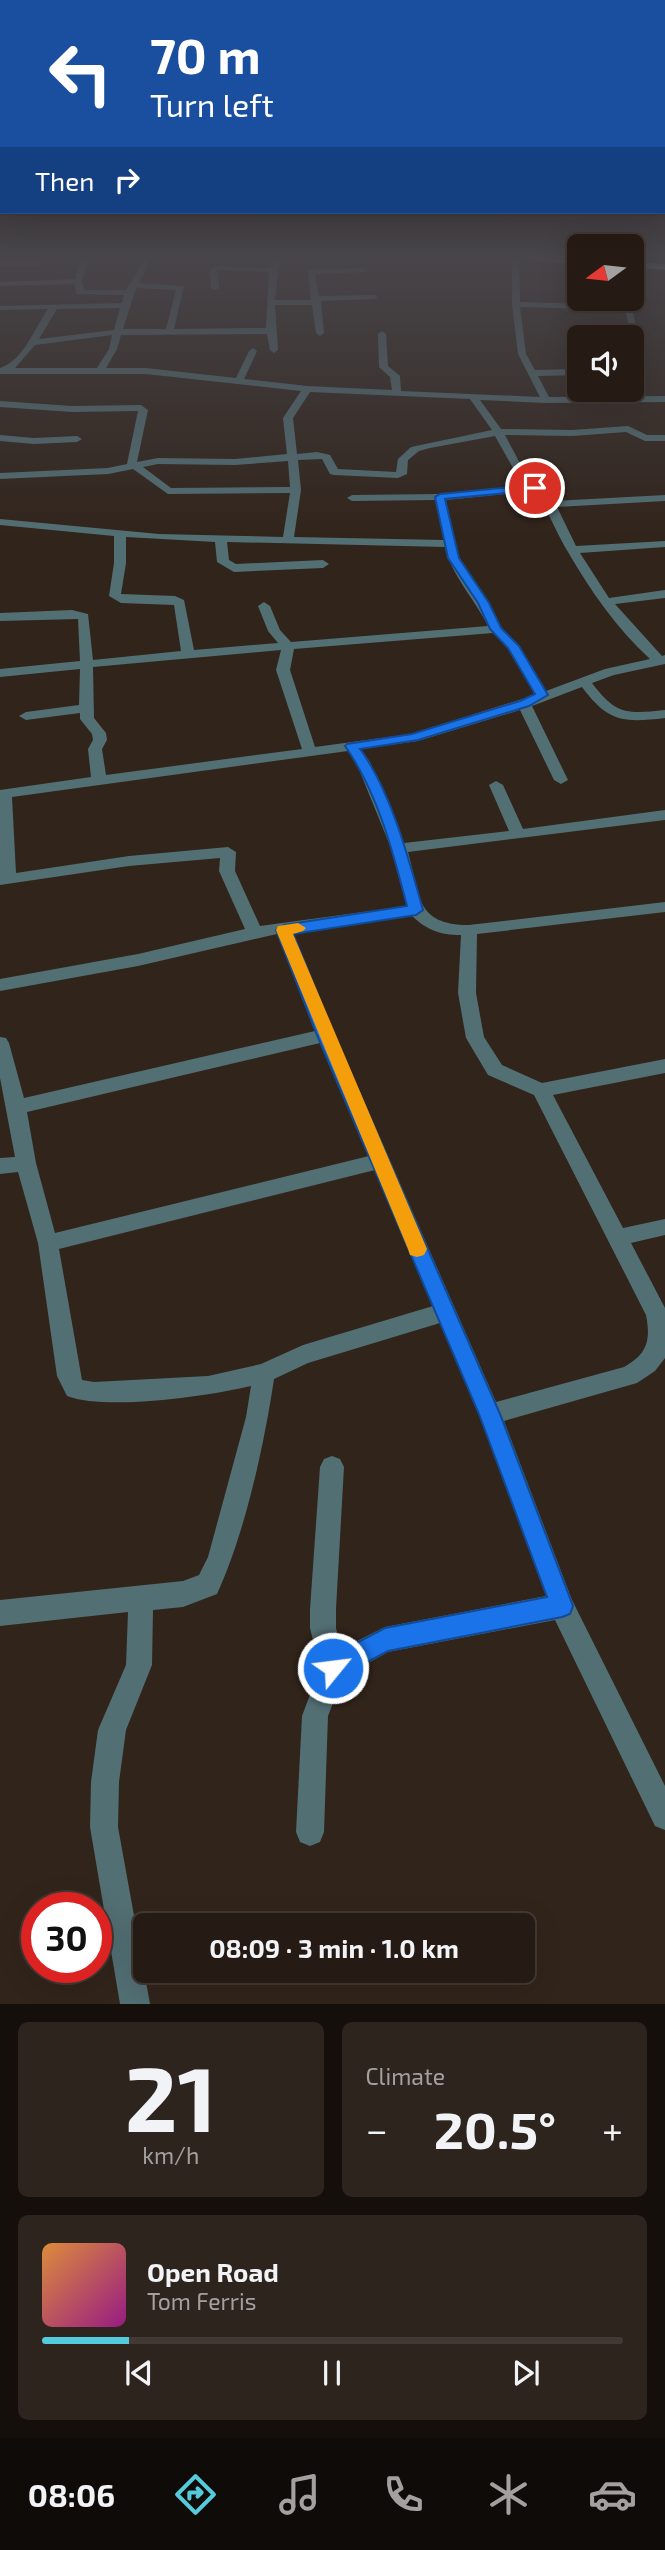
<!DOCTYPE html>
<meta charset="utf-8">
<style>
:root{--surface:#251b14;--page:#2d241d;--text:#f1f3f6;--muted:#a3a1a0;--line:#423934;--accent:#53cbdc}
body{margin:0;font-family:"Exo 2",sans-serif;background:var(--page);color:var(--text);height:100vh;display:flex;flex-direction:column;font-size:26px;white-space:nowrap}
*{box-sizing:border-box;margin:0}
p{font-size:23px;color:var(--muted)}
.icon{flex:none;width:38px;height:38px;fill:none;stroke:currentColor;stroke-width:2;stroke-linecap:round;stroke-linejoin:round}
.map{position:relative;height:2004px;overflow:hidden}
.side{display:flex;flex-direction:column;gap:18px;padding:18px;background:#140f0b;flex:1}
.side>*{flex:none}
.guide{position:absolute;left:0px;top:0px;width:665px;height:214px;box-shadow:0 7px 28px #0002,0 0 0 2px var(--line);background:#1a4fa0;color:#fff;overflow:hidden}
.needle{width:46px;rotate:255deg}
.buttons{position:absolute;left:567px;top:234px;display:grid;gap:14px}
.buttons a{display:grid;place-items:center;width:77px;height:77px;border-radius:10px;background:var(--surface);box-shadow:0 7px 28px #0002,0 0 0 2px var(--line);font-size:35px}
.speed{position:absolute;left:21px;top:1892px;display:flex;gap:14px;font-size:35px;font-weight:700;text-align:center}
.speed>*{display:grid;place-content:center;width:91px;height:91px;border-radius:50%;background:var(--surface);box-shadow:0 7px 28px #0002,0 0 0 2px var(--line);line-height:1}
.speed .limit{border:10px solid #d22;background:#fff;color:#111}
.pin{position:absolute;display:grid;place-items:center;width:60px;height:60px;color:#fff;margin:-30px;border:4px solid #fff;border-radius:50%;box-shadow:0 2px 7px #0007}
.me{position:absolute;width:77px;margin:-38px;rotate:61deg;stroke-linejoin:round;filter:drop-shadow(0 0 5px #0008)}
.turn{display:flex;align-items:center;gap:24px;height:147px;padding:0 35px;font-size:32px}
.turn .icon{width:91px;height:91px;stroke-width:2.5}
.turn b{display:block;font-size:49px;line-height:60px}
.then{display:flex;align-items:center;height:66px;padding:0 35px;background:#0003;gap:14px;font-size:26px}
.big{font-size:52px;font-weight:700;line-height:1.1}
.side .card{flex:1;display:flex;flex-direction:column;justify-content:center;gap:10px;min-width:0;padding:0 24px;border-radius:10px;background:var(--page)}
.side .dial{align-items:center;gap:0}
.dial b{font-size:91px;line-height:1}
.song{display:flex;align-items:center;gap:21px}
.cover{width:84px;height:84px;border-radius:10px;background:linear-gradient(135deg,hsl(30 70% 55%),hsl(310 70% 35%))}
.played{height:7px;border-radius:4px;background:linear-gradient(90deg,var(--accent) 15%,var(--line) 15%)}
.keys{display:flex;justify-content:space-around;direction:ltr}
.heat{display:flex;justify-content:space-between;align-items:center;font-size:38px;direction:ltr}
.side .tiles{flex:1;display:grid;gap:18px;grid-template-columns:1fr 1fr}
.card:last-child{grid-column:span 2}
.trip{position:absolute;left:133px;top:1913px;width:402px;height:70px;border-radius:10px;background:var(--surface);box-shadow:0 7px 28px #0002,0 0 0 2px var(--line);font-weight:700;line-height:70px;text-align:center}
.menu{display:flex;height:112px;justify-content:space-around;align-items:center;background:#0f0b08;color:var(--muted)}
.menu .icon{width:49px;height:49px}
.menu .selected{color:var(--accent)}
.menu b{font-size:32px;color:var(--text)}
.map>svg:first-child{display:block}
.lines{fill:none;stroke-linecap:round;stroke-linejoin:round}
.minor{fill:#526f74;fill-rule:evenodd}
.highway{fill:#89d4e0;fill-rule:evenodd}
.route{fill:#1a73e8;stroke:#114b97;stroke-width:2}
.slow{fill:#f59e0b}
</style>
<div class="map">
<svg width="665" height="2004" viewBox="0 0 665 2004">
<rect width="100%" height="100%" fill="#31241b"/>
<g class="lines">
<path class="minor" d="M45,255h8l-14,10h-39v-4h37z
M81,255h8l-7,26 2,9h42l21,-35h6l-14,28 45,3 -10,43 92,-1 3,-56 -51,-2 1,18 -4,2 -4,-2 -1,-18 6,-4 54,2 3,-13h7l-5,45h36l-3,-30 56,-2 3,4 -52,2 4,22 55,-1 4,2 -4,2 -53,2 3,32 -4,3 -4,-3 -4,-28h-37l3,45 -4,3 -4,-3 -3,-16 -146,1 -4,14 -11,19h40l90,10 13,-27 4,-3 4,3 -13,28 63,7 85,4 -2,-13 -11,-10 -1,-33 4,-3 4,3 2,32 12,10 1,15 139,6 -22,-43 -6,-50v-49h7l1,47 105,3v-6l7,-2 1,17 11,39 -8,8 8,8 -12,6v-20l3,-3 -10,-42 -105,-3 6,47 9,16 44,-1v6l-41,1 11,21 116,-1v6l-119,1 -66,-3 21,29 71,1 56,-4 19,9h18v6h-20l-19,-9 -54,4 -67,-1 17,32 31,34 112,-6v6l-108,6 19,39 89,-5v6l-85,6 29,45 56,-8v8l-50,6 47,52 3,-1v9l-51,11 -22,8c24,32 35,31 73,27v8c-42,5 -57,4 -83,-31l-50,19 36,74 -7,4 -7,-4 -34,-70 -102,31 -57,8 9,13 34,81 105,-12 -20,-46 7,-4 7,4 20,44 142,-19v10l-257,32c12,43 7,73 61,73l196,-23v10l-188,22 -1,59 8,44 18,28 40,18 123,-24v14l-112,22 70,133 42,-9v16l-34,8 34,65v50l-10,13 -18,12 -133,38 68,179 93,186v44l-10,-4 -100,-206 -167,32 -45,25 -15,39 -4,116 -4,10 -10,4 -10,-4 -4,-10 6,-116 18,-48 -10,-40v-19l10,-142 4,-8 8,-3 8,3 4,8 -8,142v19l5,21 44,-22 161,-31 -67,-182 -39,-91 -132,40 -34,16c-10,67 -29,154 -57,215l-34,13 -30,3 -1,55 -26,65 -7,52 -1,45 32,177h-30l-30,-177 1,-45 7,-52 28,-65 2,-53 -128,14v-26l183,-19 16,-6 9,-18 38,-140 5,-31c-42,10 -145,25 -184,10l-10,-20 -19,-133 -20,-71 -18,2v-16l15,-1 -15,-79v-41l6,1 3,5 15,55 291,-67 -38,-97 -139,32 -138,25v-12l138,-25 107,-25 -26,-58 1,-13 -91,8 -129,19v-95l91,-13 -3,-28 5,-9 -1,-6 -12,-15v-6l-54,7 -7,-4 7,-4 53,-7 1,-36 -80,8v-8l80,-8 -2,-42 -78,2v-8l72,-3 16,4 5,46 88,-9 -7,-46 -53,-2 -12,-7 5,-33v-27l-114,-11v-6l159,15 124,3 7,-44 -122,1 -35,-25 -25,5 -108,5v-6l108,-5 19,-4 11,-53 -66,1 -72,-5v-6l72,5 69,-1 7,5 -11,52 21,-4 77,1 52,-5 -4,-36 18,-27 -155,-17h-146v-6c24,-8 34,-39 48,-59l-48,1v-4l122,-3 2,-8 -47,-1 -3,-10 -74,2v-4l75,-3zM136,288l40,2 -10,39h-43zM120,308l-6,22 -75,9 18,-30zM112,335l-3,14 -12,19h-82l20,-23zM310,392l160,7 22,31 -81,17 -13,12 -2,13 -58,-3 -8,-14 -13,-3 -20,2 -4,-36zM495,436l18,32 15,17 -88,9 -88,1 -5,3 5,3 83,-1 9,40 -150,-3 7,-47 -3,-30 24,-1 8,15 4,1 64,3 9,-4 1,-14 11,-9 11,-3zM288,461l2,26 -119,1 -28,-21 15,-3 77,1zM533,491c16,19 22,40 35,61 22,38 49,77 82,107l-45,10 -59,22 -27,-45 -18,-19 -12,-24 -30,-45 -13,-58zM126,537l89,5 2,20 17,10 89,-4 6,-4 -6,-4 -87,4 -7,-4 -2,-18 218,5c5,26 31,54 43,79l-197,16 -11,-12 -10,-24 -6,-4 -6,4 10,25 10,12 -84,7 -10,-50 -9,-4 -54,-2 5,-31zM493,633l15,15 27,47 -124,39 -96,13 -25,-77 4,-21zM281,650l-5,20 26,79 -196,26 -4,-26 5,-9 -1,-7 -12,-15 -1,-51zM348,751l8,11 35,86 16,58 -147,20 -25,-55 1,-19 -8,-5 -99,9 -113,17 -4,-76zM412,916c15,14 28,19 49,19l-3,58 8,45 22,37 46,20 112,220c5,26 1,39 -22,52l-128,35 -161,-367 -42,-103zM320,1043l49,113 -314,77 -19,-70 -9,-51zM375,1170l58,136 -130,39 -42,19 -53,12 -114,6 -12,-2 -23,-131z
M638,266l4,2 -6,21 -4,2 2,-23z
M0,435l34,3 43,-2 5,3 -5,3 -43,2 -34,-3z"/>
<path class="highway" d="M516,255l63,4v6l-58,-7z
M632,261l33,3v6l-33,-3z"/>
</g>
<linearGradient id="sky" x2="0" y2="1"><stop stop-color="#1b140f"/><stop offset="0.48" stop-color="#48454a"/><stop offset="1" stop-color="#48454a" stop-opacity="0"/></linearGradient>
<rect width="665" height="535" fill="url(#sky)"/>
<path class="route" d="M535,485l5,3 -1,2 -94,9 14,59 30,45 12,25 18,18 29,49 -19,11 -111,34 -58,9c31,42 49,111 63,161l-7,5 -123,19 41,101 166,379 73,192 -3,8 -8,3 -174,34 -55,29 -9,-3 -3,-9 3,-8 61,-32 162,-31 -68,-183 -162,-379 -41,-105 8,-5 123,-19c-14,-54 -29,-113 -62,-160l2,-2 65,-10 108,-33 15,-7 -27,-46 -18,-19 -12,-26 -30,-45 -13,-61 5,-3z"/>
<path class="slow" d="M298,923l8,5 -3,3 -10,3 134,315 -3,6 -7,2 -7,-2 -2,-6 -132,-319 2,-4z"/>
</svg>
<div class="buttons">
<a><svg class="needle" viewBox="-14 -14 28 28"><path d="M0-13l5 13h-10z" fill="#e53935"/><path d="M0 13l5-13h-10z" fill="#a3a1a0"/></svg></a>
<a><svg class="icon" aria-label="sound" viewBox="0 0 24 24"><path d="M4 9h4l5-4v14l-5-4H4zM17 9q2 3 0 6"/></svg></a>
</div>
<div class="speed"><div class="limit">30</div></div>
<div class="pin" style="left:535px;top:488px;background:#d93025"><svg class="icon" aria-label="arrive" viewBox="0 0 24 24"><path d="M6 21V4h12l-3 4 3 4H6"/></svg></div>
<svg class="me" style="left:333px;top:1668px" viewBox="-20 -20 40 40"><circle r="17" fill="#1a73e8" stroke="#fff" stroke-width="3"/><path d="M0-11L8 9 0 5-8 9z" fill="#fff"/></svg>
<div class="trip">08:09 · 3 min · 1.0 km</div>
<div class="guide">
<div class="turn"><svg class="icon" aria-label="left" viewBox="0 0 24 24"><path d="M17 20v-9H6M10 6l-5 5 5 5"/></svg><div><b>70 m</b>Turn left</div></div>
<div class="then">Then<svg class="icon" aria-label="right" viewBox="0 0 24 24"><path d="M7 20v-9h11M14 6l5 5-5 5"/></svg></div>
</div>
</div>
<section class="side">
<div class="tiles">
<div class="card dial"><b>21</b><p>km/h</p></div>
<div class="card"><p>Climate</p>
<div class="heat"><a>−</a><b class="big">20.5°</b><a>+</a></div>
</div>
<div class="card">
<div class="song"><i class="cover"></i><div><b>Open Road</b><p>Tom Ferris</p></div></div>
<div class="played"></div>
<div class="keys"><svg class="icon" aria-label="previous" viewBox="0 0 24 24"><path d="M18 5L8 12l10 7zM5 5v14"/></svg><svg class="icon" aria-label="pause" viewBox="0 0 24 24"><path d="M8 5v14M16 5v14"/></svg><svg class="icon" aria-label="next" viewBox="0 0 24 24"><path d="M6 5l10 7-10 7zM19 5v14"/></svg></div>
</div>
</div>
</section>
<nav class="menu">
<b>08:06</b>
<svg class="icon selected" aria-label="directions" viewBox="0 0 24 24"><path d="M12 3l9 9-9 9-9-9zM9 14v-3h6M13 9l2 2-2 2"/></svg>
<svg class="icon" aria-label="music" viewBox="0 0 24 24"><path d="M9 18V5l10-2v13"/><circle cx="6" cy="18" r="3"/><circle cx="16" cy="16" r="3"/></svg>
<svg class="icon" aria-label="phone" viewBox="0 0 24 24"><path d="M5 4h4l2 5-3 2q2 4 5 5l2-3 5 2v4C11 20 4 13 5 4z"/></svg>
<svg class="icon" aria-label="climate" viewBox="0 0 24 24"><path d="M12 3v18M4 7l16 10M4 17L20 7"/></svg>
<svg class="icon" aria-label="car" viewBox="0 0 24 24"><path d="M5 17H2v-5l4-1 3-4h7l3 4 3 1v5h-3M9 17h6M6 11h13"/><circle cx="7" cy="17" r="2"/><circle cx="17" cy="17" r="2"/></svg>
</nav>
